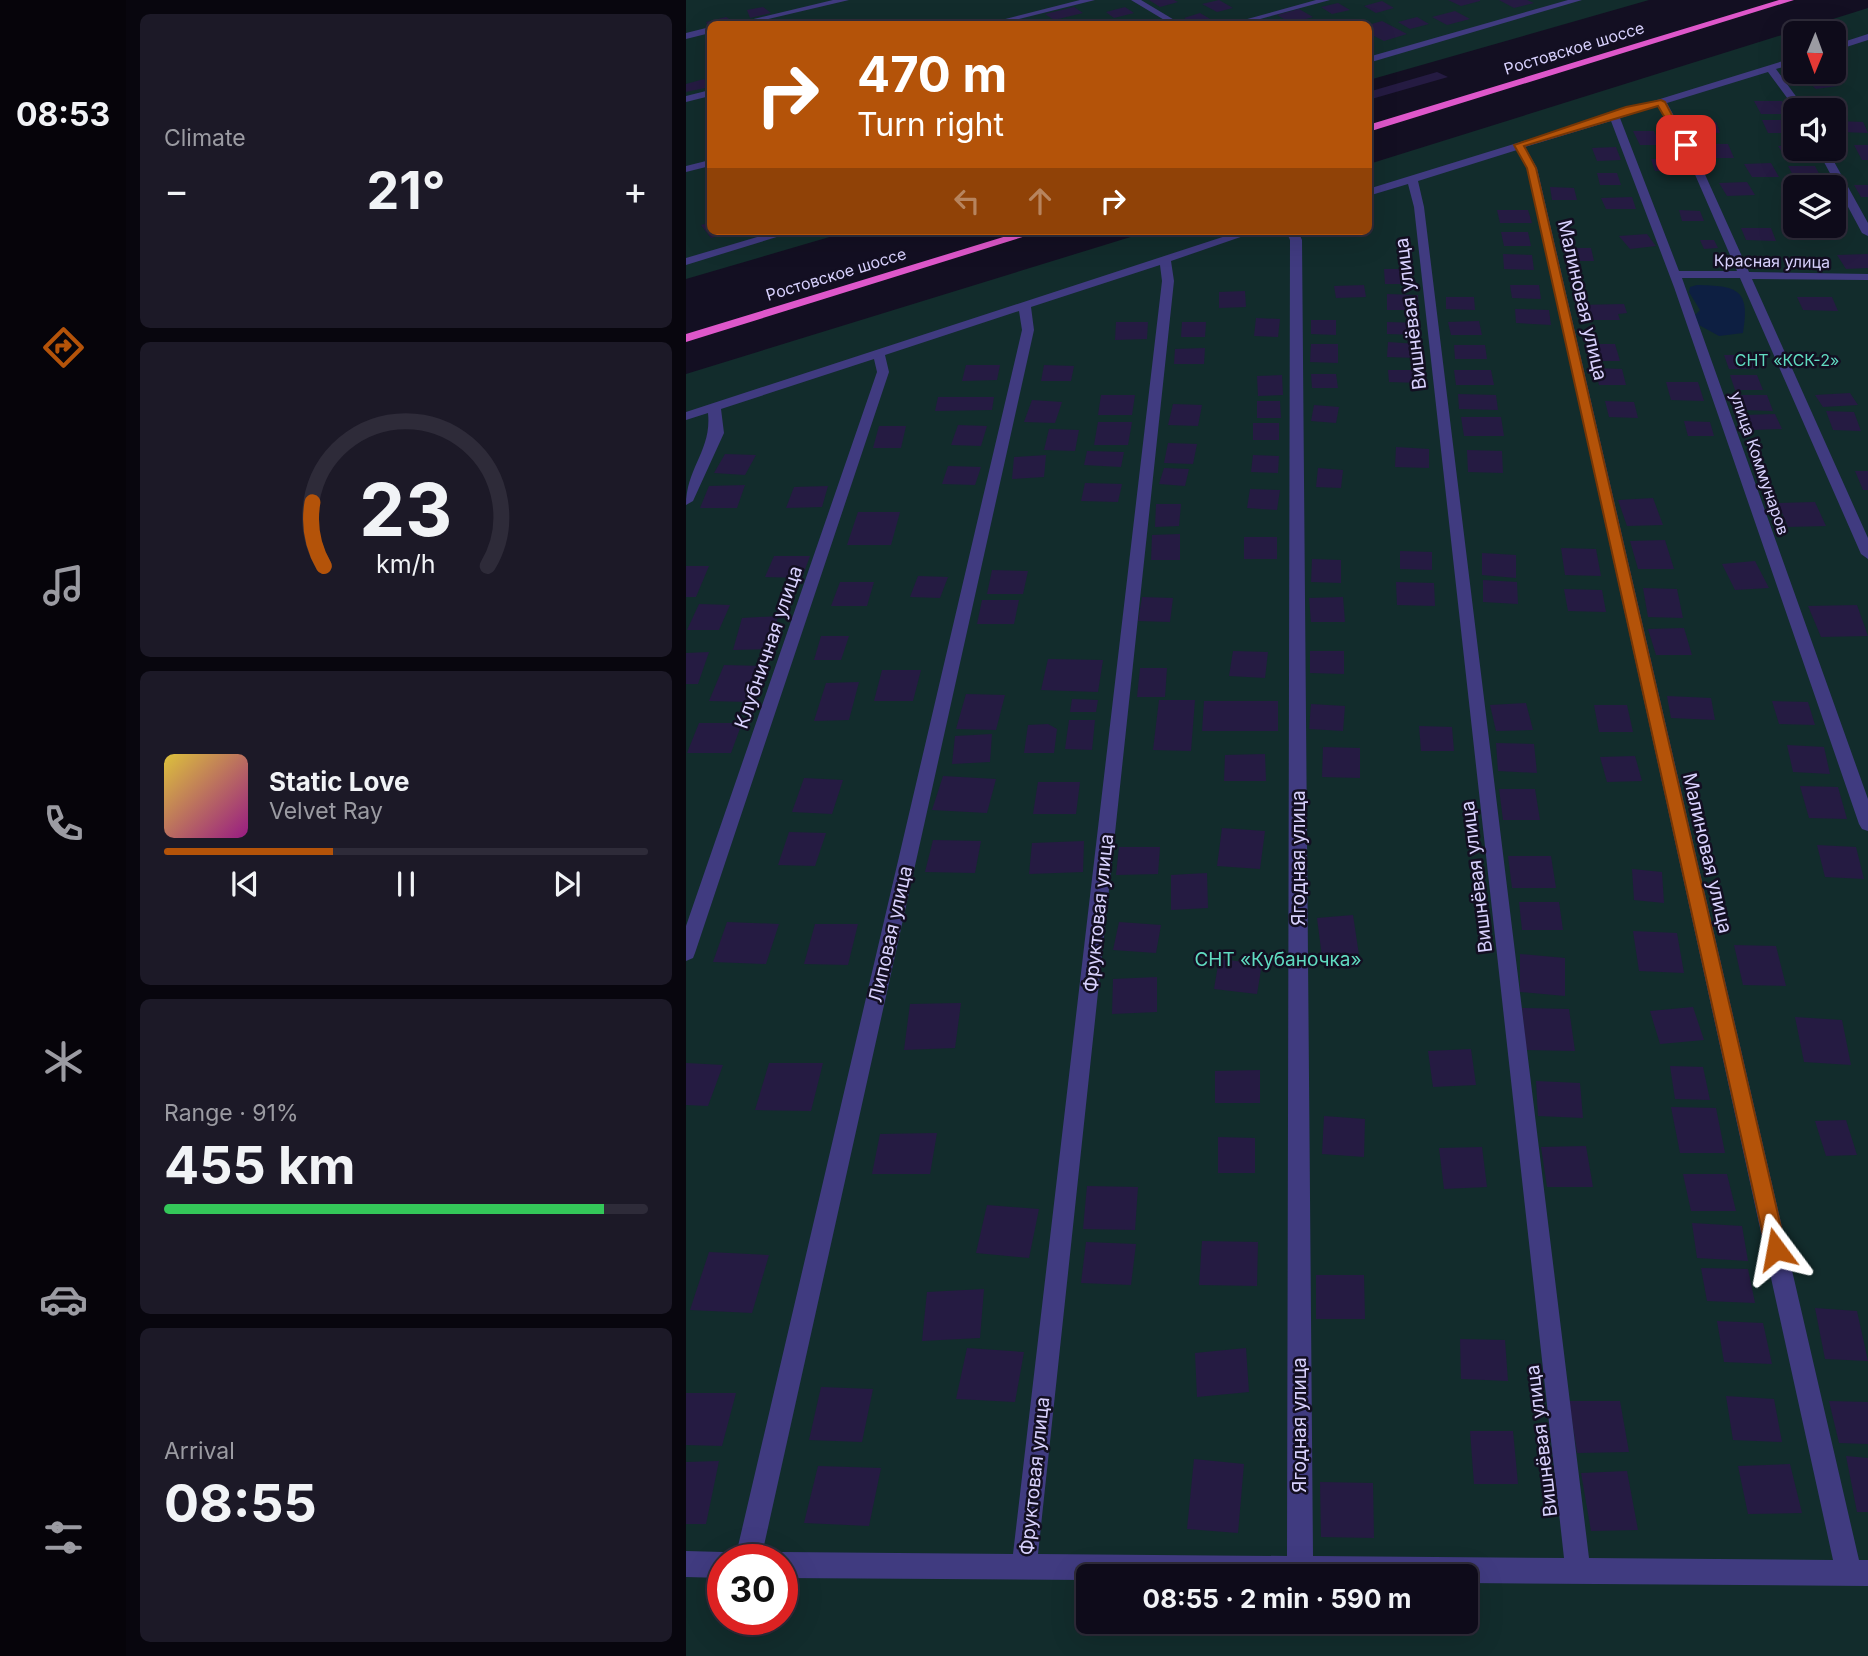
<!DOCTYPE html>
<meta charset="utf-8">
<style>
:root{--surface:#0e0b1a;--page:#1c1927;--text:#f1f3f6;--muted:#9b9ba2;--line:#2e2b39;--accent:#b45309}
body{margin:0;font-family:Inter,sans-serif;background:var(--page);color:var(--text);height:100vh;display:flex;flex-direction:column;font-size:26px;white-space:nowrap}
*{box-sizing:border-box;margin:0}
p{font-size:23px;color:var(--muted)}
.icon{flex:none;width:38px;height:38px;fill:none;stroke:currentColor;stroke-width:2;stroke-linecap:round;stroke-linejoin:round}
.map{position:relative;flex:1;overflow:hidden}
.side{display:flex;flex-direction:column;gap:14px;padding:14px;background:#08060e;width:560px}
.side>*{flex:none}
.banner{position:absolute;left:21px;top:21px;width:665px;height:214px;border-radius:10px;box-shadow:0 7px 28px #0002,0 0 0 2px var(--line);background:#b45309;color:#fff;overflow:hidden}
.needle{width:46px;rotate:181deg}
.fabs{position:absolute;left:1097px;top:21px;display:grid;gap:14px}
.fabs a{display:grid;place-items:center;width:63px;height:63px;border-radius:10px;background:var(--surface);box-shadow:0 7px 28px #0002,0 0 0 2px var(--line);font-size:35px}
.speed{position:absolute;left:21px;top:1544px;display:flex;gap:14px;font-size:35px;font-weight:700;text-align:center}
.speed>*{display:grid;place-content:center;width:91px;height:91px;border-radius:50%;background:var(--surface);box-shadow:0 7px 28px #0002,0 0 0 2px var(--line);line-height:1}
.speed .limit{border:10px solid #d22;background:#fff;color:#111}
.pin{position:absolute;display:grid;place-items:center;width:60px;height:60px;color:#fff;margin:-30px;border-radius:14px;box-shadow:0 4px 10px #0006}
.me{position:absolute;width:77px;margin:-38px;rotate:347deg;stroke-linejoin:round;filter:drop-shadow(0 0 5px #0008)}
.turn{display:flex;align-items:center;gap:24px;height:147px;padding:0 35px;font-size:32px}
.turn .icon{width:91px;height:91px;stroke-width:2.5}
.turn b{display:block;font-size:49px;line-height:60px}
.lanes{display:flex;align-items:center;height:66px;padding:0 35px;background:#0003;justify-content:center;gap:35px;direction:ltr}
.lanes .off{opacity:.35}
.big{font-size:52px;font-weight:700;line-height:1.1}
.side .card{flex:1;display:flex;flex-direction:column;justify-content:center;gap:10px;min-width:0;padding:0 24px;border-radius:10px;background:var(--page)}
.side .dial{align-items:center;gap:0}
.dial svg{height:182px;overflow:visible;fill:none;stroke:var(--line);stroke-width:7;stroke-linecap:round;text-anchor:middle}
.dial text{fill:var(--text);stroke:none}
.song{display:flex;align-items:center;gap:21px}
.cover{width:84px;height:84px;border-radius:10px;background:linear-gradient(135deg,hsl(50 70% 55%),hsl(310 70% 35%))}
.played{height:7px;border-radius:4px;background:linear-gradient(90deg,var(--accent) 35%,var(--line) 35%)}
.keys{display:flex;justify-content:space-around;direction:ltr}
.heat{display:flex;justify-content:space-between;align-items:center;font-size:38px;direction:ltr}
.charge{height:10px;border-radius:5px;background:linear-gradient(90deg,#34c759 91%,var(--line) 0)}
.trip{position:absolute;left:390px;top:1564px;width:402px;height:70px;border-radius:10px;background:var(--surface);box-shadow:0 7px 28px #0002,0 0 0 2px var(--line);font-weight:700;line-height:70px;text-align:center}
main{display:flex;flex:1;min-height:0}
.menu{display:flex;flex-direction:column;width:126px;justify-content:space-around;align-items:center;background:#06040a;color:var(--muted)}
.menu .icon{width:49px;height:49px}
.menu .selected{color:var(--accent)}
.menu b{font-size:32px;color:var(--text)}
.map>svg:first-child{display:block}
.green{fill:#122c2c;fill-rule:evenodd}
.water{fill:#0d1f42}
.building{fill:#251b42}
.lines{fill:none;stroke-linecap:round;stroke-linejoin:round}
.minor{fill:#403b80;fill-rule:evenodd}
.trunk{fill:#de57ca;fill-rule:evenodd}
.route{fill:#b45309;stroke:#753606;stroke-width:2}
.labels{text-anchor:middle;stroke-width:5;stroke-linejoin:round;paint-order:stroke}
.far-street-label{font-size:16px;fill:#d8d1fd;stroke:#130f22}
.far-park-label{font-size:16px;fill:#60dbc0;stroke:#130f22}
.street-label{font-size:19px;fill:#d8d1fd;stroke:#130f22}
.park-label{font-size:19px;fill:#60dbc0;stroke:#130f22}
</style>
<main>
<nav class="menu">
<b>08:53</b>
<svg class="icon selected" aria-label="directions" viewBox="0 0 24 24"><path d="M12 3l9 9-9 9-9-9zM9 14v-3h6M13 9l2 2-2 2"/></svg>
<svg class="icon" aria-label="music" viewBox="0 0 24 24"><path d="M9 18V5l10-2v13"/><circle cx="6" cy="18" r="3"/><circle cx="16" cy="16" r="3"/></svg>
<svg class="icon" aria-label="phone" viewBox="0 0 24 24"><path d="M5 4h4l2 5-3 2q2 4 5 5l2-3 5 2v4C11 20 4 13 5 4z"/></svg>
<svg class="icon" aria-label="climate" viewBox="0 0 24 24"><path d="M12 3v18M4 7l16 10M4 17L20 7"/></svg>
<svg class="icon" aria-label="car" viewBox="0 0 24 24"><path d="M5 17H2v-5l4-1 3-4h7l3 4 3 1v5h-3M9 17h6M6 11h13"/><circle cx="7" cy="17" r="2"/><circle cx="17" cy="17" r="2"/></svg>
<svg class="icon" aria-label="filters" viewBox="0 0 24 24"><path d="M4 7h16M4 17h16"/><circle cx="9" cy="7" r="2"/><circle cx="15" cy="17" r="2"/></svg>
</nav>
<section class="side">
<div class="card"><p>Climate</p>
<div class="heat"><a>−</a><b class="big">21°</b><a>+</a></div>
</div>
<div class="card dial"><svg viewBox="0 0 100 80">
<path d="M14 69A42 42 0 1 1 86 69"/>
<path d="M14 69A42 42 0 0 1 9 41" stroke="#b45309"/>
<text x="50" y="56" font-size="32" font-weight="700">23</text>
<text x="50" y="72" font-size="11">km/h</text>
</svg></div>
<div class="card">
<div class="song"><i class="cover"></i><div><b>Static Love</b><p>Velvet Ray</p></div></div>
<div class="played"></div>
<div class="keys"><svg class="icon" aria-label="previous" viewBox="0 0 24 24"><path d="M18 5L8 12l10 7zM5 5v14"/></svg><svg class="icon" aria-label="pause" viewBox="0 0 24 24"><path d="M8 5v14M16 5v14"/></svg><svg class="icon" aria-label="next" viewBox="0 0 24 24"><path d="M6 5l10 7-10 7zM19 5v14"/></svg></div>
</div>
<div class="card"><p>Range · 91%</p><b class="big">455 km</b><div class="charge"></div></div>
<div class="card"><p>Arrival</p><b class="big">08:55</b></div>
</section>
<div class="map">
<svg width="1182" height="1656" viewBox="0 0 1182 1656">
<rect width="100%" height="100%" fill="#130f22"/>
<path class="green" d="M0,0h963l-280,80 -1,-56h-658v207h140l-164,48z
M1182,8v1648h-1182v-1282l464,-143h218l1,-67zM1110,33h38v39h-38zM1110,110h38v39h-38zM1110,187h38v39h-38zM37,1559h59v60h-59zM402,1577h378v45h-378z"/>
<path class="water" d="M1011,285c39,1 54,3 46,48l-24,3 -20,-11 -4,-10 5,-5 -11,-18 1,-5z"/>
<path class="building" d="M463,0h25l4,2 -18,5z
M533,0l14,8 -16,4 -15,-8z
M762,0h32v1l-19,5z
M813,0h28l7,3 -20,5z
M696,1l12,7 -18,5 -12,-7z
M652,3l12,7 -18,4 -11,-7z
M77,7l8,6 -21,5 -3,-8z
M388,7l9,6 -29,7 -9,-6z
M439,7l9,6 -20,5 -8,-6z
M613,9l14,8 -22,6 -14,-8z
M769,11l15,8 -23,6 -15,-8z
M514,13l10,6 -16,4 -10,-5z
M40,17l8,5 -24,2v5l-4,-7z
M731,17l12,7 -19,5 -12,-7z
M696,21l25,13 -23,7 -16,-8v-8z
M751,72l11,5 -80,23v-8z
M1139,74l13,12 -22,3 -14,-13z
M18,79l6,8 -24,5v-8z
M1068,101h28l7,13h-28z
M1076,120h28l6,13h-28z
M1002,121l28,1 4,11 -28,-1z
M1151,121l26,1 5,11 -26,-1z
M947,131h21l6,14h-20z
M1017,144h25l6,14h-25z
M1110,145v4h9l6,8 -25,1 -8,-12z
M1168,145h14v15h-6z
M930,147l5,13 -24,1 -5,-13z
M965,159h22l4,12h-22z
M1085,163l8,14h-27l-8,-13z
M1102,166h27l8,15h-27z
M911,173h20l4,12h-21z
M1061,182l8,13 -28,1 -8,-13z
M1168,185h14v12h-7z
M864,187l24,1 3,12h-25z
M946,197l4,12h-30l-5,-11z
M811,210h31l4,13h-32z
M993,210l21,1 4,10h-22z
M24,223v8l24,1 -23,6 -10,-13z
M1118,226h29l2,8 -29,-2z
M1055,228h30l5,13 -30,-1z
M815,232h27l3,14h-27z
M961,234l9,12 -26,3 -11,-13z
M1014,240h14l4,8 -14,1z
M878,248h27l3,13h-28z
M817,254l29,1 2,15 -30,-1z
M1182,254v14l-22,1 -9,-14z
M698,269h27l1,15h-27z
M678,285l2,12 -30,1 -2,-12z
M824,285h29l2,14 -29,-1z
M559,291l1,16 -27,1v-16z
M701,294l31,1 1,15h-32z
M760,297h28l1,13 -29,-1z
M1111,297h35l6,14 -35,-1z
M938,304l3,9 -9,1 2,6h-30l-2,-6h-8l-2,-9z
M829,309l34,1 2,15 -35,-2z
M570,318l24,1 -2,18 -24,-1z
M625,320h25v15l-25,-1z
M793,321l3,14h-31l-3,-13z
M430,322h32l-1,17 -32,1z
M496,322h24l-1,15h-24z
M701,322l33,1v12l-33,-1z
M702,342l30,2v14l-31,-1z
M625,344h27v19l-28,-1z
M900,344h29l5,17h-30z
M768,345h31l2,14h-32z
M519,348l-1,16h-30l1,-15z
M1038,355h28l5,14h-28z
M280,365h34l-3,15 -35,1z
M358,365l30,1 -3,15h-30z
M909,368l27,1 4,16h-27z
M702,370h32l1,13 -32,-1z
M768,370h37l3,15h-38z
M625,374h25l2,14h-26z
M596,375l1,20 -25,1 -1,-20z
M1044,375h27l6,15h-28z
M980,382h32l6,19 -33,-1z
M1164,393l8,12 -35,2 -8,-12z
M772,394l38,1 2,15 -39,-1z
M415,395h34l-3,20h-34z
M1051,395h30l6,16 -30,-1z
M252,397h56l-2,13 -57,1z
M346,400l30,2 -7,21 -31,-1z
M571,401h23l1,17h-24z
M919,401l29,1 4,16 -29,-1z
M487,404l29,1 -4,21 -30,-1z
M628,405l25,2 -3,16 -25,-2z
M1140,411l28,1 7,19 -28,-1z
M1089,414l7,15 -30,1 -7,-15z
M775,417h40l3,19h-40z
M998,421l26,1 4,14h-26z
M412,422h34l-4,23h-34z
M567,423h26v17h-26z
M272,425l29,1 -6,20 -30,-1z
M193,426h27l-5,22h-28z
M363,429l30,1 -4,21 -31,-1z
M482,443l29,1 -4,20 -29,-1z
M710,447l33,2v19l-34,-1z
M781,450l35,1 1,22 -35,-1z
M401,451l37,1 -3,15 -37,-2z
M39,454l31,1 -11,20 -31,-2z
M360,455l-2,22 -32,2 2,-22z
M567,455l26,1 -1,17 -27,-1z
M262,466l33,1 -6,18 -33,-1z
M478,468l25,1 -4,17 -26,-2z
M632,468l25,2 -2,18 -25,-1z
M1169,471h13v19h-5z
M399,483l37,1 -4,18 -37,-1z
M59,485l-8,23h-37l9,-22z
M142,486l-6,21 -36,1 8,-21z
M564,489l30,1 -3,20 -30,-2z
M967,498l10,27 -36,1 -9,-26z
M1129,502l11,24 -38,1 -10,-24z
M470,504h25l-2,22 -24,1z
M172,512h42l-9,33h-44z
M494,534v26h-29l1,-25z
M558,537h33v22h-33z
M979,540l9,29h-36l-8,-28z
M875,548l35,1 5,27 -36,-1z
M714,551l32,1v18l-32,-1z
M796,553l34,2v23l-34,-3z
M88,556h36l-8,22 -37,-1z
M626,559l29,1v23l-30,-1z
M1069,561l14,27 -34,2 -13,-26z
M0,566h23l-13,31h-10z
M306,570l36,1 -5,23h-36z
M232,576l30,1 -8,21 -30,-1z
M797,580l34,2 1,22 -35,-2z
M154,582h34l-7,24h-36z
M710,582l38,1 1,23 -38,-1z
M957,588l34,1 6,29 -35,-1z
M878,589l38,1 4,22 -38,-1z
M456,597l31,1 -3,24 -32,-1z
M657,597l2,25h-34l-2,-24z
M296,600h37l-5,24h-37z
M13,604l31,1 -11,25h-32z
M1171,605l11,31 -47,1 -13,-31z
M92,616l-8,33 -37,1 9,-32z
M998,628l8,27h-36l-8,-26z
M135,636h28l-8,24h-27z
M547,651l35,1 -3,26 -36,-2z
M624,651h34v23l-34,-1z
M23,652l-11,32h-12v-31z
M362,659l55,1 -5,32 -57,-2z
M38,665l40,1 -14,36 -41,-1z
M454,668h27l-2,29h-28z
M196,670h39l-8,31h-39z
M173,682l-10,38 -35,1 12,-38z
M280,694l39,1 -9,35 -40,-1z
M981,696l44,2 4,22 -44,-2z
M386,699l26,1 -2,12h-26z
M473,700h36l-4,51 -38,-1z
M518,701h74v30h-76z
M1086,701l36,1 7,23 -36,-1z
M840,703l7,27 -37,1 -6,-26z
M625,704l34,2 -2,25 -34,-2z
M908,705h33l6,27h-34z
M383,720h26l-3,30 -27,-1z
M13,723h43l-11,30h-44z
M362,724l9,5 -3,24h-30l4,-28z
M733,726l33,1 2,24h-33z
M306,734l-2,28 -38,2 3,-28z
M810,743l38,1 3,29 -39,-2z
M1101,745l37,2 6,27 -37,-2z
M637,747l37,1v30l-38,-1z
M579,754l1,27h-42l1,-26z
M949,756l7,25 -35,1 -7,-25z
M257,776l53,3 -9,34 -55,-3z
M118,778l39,2 -11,34 -40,-2z
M352,782h42l-4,32h-43z
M1114,786l38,1 9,32 -38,-1z
M813,789h36l5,31h-37z
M536,828l43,3 -5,38 -43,-3z
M103,832l37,1 -11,33 -37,-1z
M247,840l48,1 -6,32 -50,-1z
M398,841l-1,31 -54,2 3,-31z
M1131,845l39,2 8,32 -39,-2z
M433,847h41l-2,27 -42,1z
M822,856h43l5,32h-44z
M946,869l30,3 2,31 -30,-3z
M521,873l1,35 -37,2v-35z
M833,902h40l4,28h-41z
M667,915l6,40 -37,2 -5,-39z
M41,922l52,2 -13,40 -53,-2z
M433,922l42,3 -5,28 -43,-3z
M129,924h43l-10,41 -44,-1z
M947,931l44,2 7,40 -45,-2z
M1048,945l42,1 10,40 -43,-1z
M834,954l45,4v38l-45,-4z
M533,959l43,5 -5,30 -43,-5z
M471,977v35l-45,2 1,-35z
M275,1003l-6,45 -51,2 6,-46z
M1007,1007l11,33 -44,4 -10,-33z
M836,1008l47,1 6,42 -49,-1z
M1109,1017l47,3 9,45 -47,-3z
M785,1049l5,36 -43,2 -5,-36z
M0,1063l37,2 -15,41 -22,-1z
M83,1063h54l-12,48 -56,-1z
M984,1066l33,1 7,33 -35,-1z
M574,1070v33h-45v-32z
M850,1081l44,2 3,35 -45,-2z
M985,1107l45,1 9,45h-45z
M638,1116l41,3 -1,38 -42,-3z
M1160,1120l11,35 -31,1 -11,-35z
M251,1133l-7,41h-58l8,-40z
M532,1137l37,1v35h-37z
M900,1146l7,41h-46l-6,-40z
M796,1147l5,40 -43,2 -5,-41z
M997,1174h44l9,37h-45z
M401,1186l51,1 -3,43 -52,-1z
M301,1205l52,4 -10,49 -53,-5z
M1006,1223l50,3 6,35 -51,-3z
M516,1241l56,1 -1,44 -58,-1z
M400,1242l50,2 -5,41 -50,-2z
M23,1252l60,3 -17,58 -62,-3z
M1015,1268l47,1 7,34 -48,-2z
M630,1275h48l1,44h-49z
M298,1289l-4,49 -58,3 5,-49z
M1129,1308l42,3 11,50 -43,-2z
M1031,1321l46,2 9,41 -48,-2z
M774,1339l45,1 3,41 -47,-2z
M281,1348l57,4 -9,50 -59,-3z
M560,1348l3,44 -52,5 -2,-44z
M135,1387l52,2 -11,53 -53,-2z
M0,1393h50l-14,53 -36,-1z
M1040,1396l48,3 8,43 -49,-2z
M883,1401h51l9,51 -52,1z
M1143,1401l39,1v42l-29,-1z
M784,1431h43l5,53h-44z
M1160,1456l22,2v54h-11z
M508,1459l50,5 -6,69 -51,-4z
M33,1461l-13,63h-20v-62z
M1104,1464l12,49 -54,1 -10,-48z
M132,1466l63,2 -12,58 -65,-3z
M941,1471l11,59 -47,1 -10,-58z
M634,1482l53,1 1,55 -53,-1z"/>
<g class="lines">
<path class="minor" d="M147,0h16l-102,24h-14z
M394,0h15l-96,24h-13z
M445,0h10l40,24h-10z
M630,0h14l-88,24h-13z
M882,0h14l-214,63v-6z
M24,27v6l-24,6v-6z
M1182,34v6l-34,11v-6z
M1110,57v6l-20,6 30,41h-10l-28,-38 -101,31 36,67 46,102 119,2v6l-116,-1 116,259v21l-7,-5 -121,-276h-58l186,521v32l-6,-2 -3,-5 -185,-537 -63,-166 -86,26 12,21 322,1392h9v26l-402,-3v-6h-378v3l-306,-2v-19h-10l10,-7 231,2 149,-1273 -2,-16 -129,42 3,23 -273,1229h-26l287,-1229 -3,-19 -134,44 4,17 -194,581 -2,5 -7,3v-35l191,-554 -3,-13 -153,50 3,24 -31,68 -7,4c0,-37 26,-55 22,-92l-22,7v-8l555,-181h17l-87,30 3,20 -136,1273 249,2 3,-1316 -4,-9h12l4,9 11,1316 251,2 -150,-1351 -6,-23 -40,12v-7zM972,106l35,64 44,101h-58l-59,-153zM831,150l10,18 306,1392 -244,-2 -165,-1351 -6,-26z
M24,90v6l-24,6v-6z
M1131,149h10l41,74v13l-6,-3z
M24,160v6l-24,6v-6z
M92,231h18l-110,34v-7z
M0,1551l37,1 10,7h-10v19l-37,-1z"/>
<path class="trunk" d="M1093,0h15l-426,132v-7z
M337,231h19l-356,111v-8z"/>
</g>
<path class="route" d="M975,100l4,2 24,45h-7l-24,-41 -134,40 12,22 250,1081 -3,7 -7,2 -8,-2 -2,-7 -239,-1081 -13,-23 112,-38z"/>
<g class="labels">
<g class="far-street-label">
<text transform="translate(888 48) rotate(-17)" y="6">Ростовское шоссе</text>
<text transform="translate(1086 261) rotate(1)" y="6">Красная улица</text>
<text transform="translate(150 274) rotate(-17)" y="6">Ростовское шоссе</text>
<text transform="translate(1074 463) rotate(71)" y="6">улица Коммунаров</text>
</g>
<g class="far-park-label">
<text x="1101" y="366">СНТ «КСК-2»</text>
</g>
<g class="street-label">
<text transform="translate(897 300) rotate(77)" y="7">Малиновая улица</text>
<text transform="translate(724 314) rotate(-97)" y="7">Вишнёвая улица</text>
<text transform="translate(82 647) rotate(-71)" y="7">Клубничная улица</text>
<text transform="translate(1022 853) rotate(77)" y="7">Малиновая улица</text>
<text transform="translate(612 858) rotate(-90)" y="7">Ягодная улица</text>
<text transform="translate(790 877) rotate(-97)" y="7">Вишнёвая улица</text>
<text transform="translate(412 913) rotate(-84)" y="7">Фруктовая улица</text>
<text transform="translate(204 934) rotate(-77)" y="7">Липовая улица</text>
<text transform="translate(613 1425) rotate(-90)" y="7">Ягодная улица</text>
<text transform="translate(855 1441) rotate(-97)" y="7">Вишнёвая улица</text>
<text transform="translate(348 1476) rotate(-84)" y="7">Фруктовая улица</text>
</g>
<g class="park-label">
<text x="592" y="966">СНТ «Кубаночка»</text>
</g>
</g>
</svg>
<div class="fabs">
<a><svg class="needle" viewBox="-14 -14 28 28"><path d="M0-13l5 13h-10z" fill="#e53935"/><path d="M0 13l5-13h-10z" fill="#9b9ba2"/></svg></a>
<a><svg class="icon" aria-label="sound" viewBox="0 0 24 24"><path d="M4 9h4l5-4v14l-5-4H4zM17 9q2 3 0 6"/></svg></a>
<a><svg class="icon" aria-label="layers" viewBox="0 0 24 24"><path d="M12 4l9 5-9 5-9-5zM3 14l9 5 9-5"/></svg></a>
</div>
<div class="speed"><div class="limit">30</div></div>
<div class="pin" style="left:1000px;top:145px;background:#d93025"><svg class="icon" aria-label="arrive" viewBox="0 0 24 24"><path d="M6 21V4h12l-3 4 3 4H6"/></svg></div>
<svg class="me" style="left:1090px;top:1249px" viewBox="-20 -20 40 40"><path d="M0-17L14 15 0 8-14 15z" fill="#b45309" stroke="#fff" stroke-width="4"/></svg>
<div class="trip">08:55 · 2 min · 590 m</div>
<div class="banner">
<div class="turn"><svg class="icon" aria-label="right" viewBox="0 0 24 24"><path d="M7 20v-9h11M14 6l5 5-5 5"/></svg><div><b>470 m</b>Turn right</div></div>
<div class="lanes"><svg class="icon off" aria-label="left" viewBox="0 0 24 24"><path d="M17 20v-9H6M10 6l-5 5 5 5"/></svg><svg class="icon off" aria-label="ahead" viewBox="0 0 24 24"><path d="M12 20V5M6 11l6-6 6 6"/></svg><svg class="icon" aria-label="right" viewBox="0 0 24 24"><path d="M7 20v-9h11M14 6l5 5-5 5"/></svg></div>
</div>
</div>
</main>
